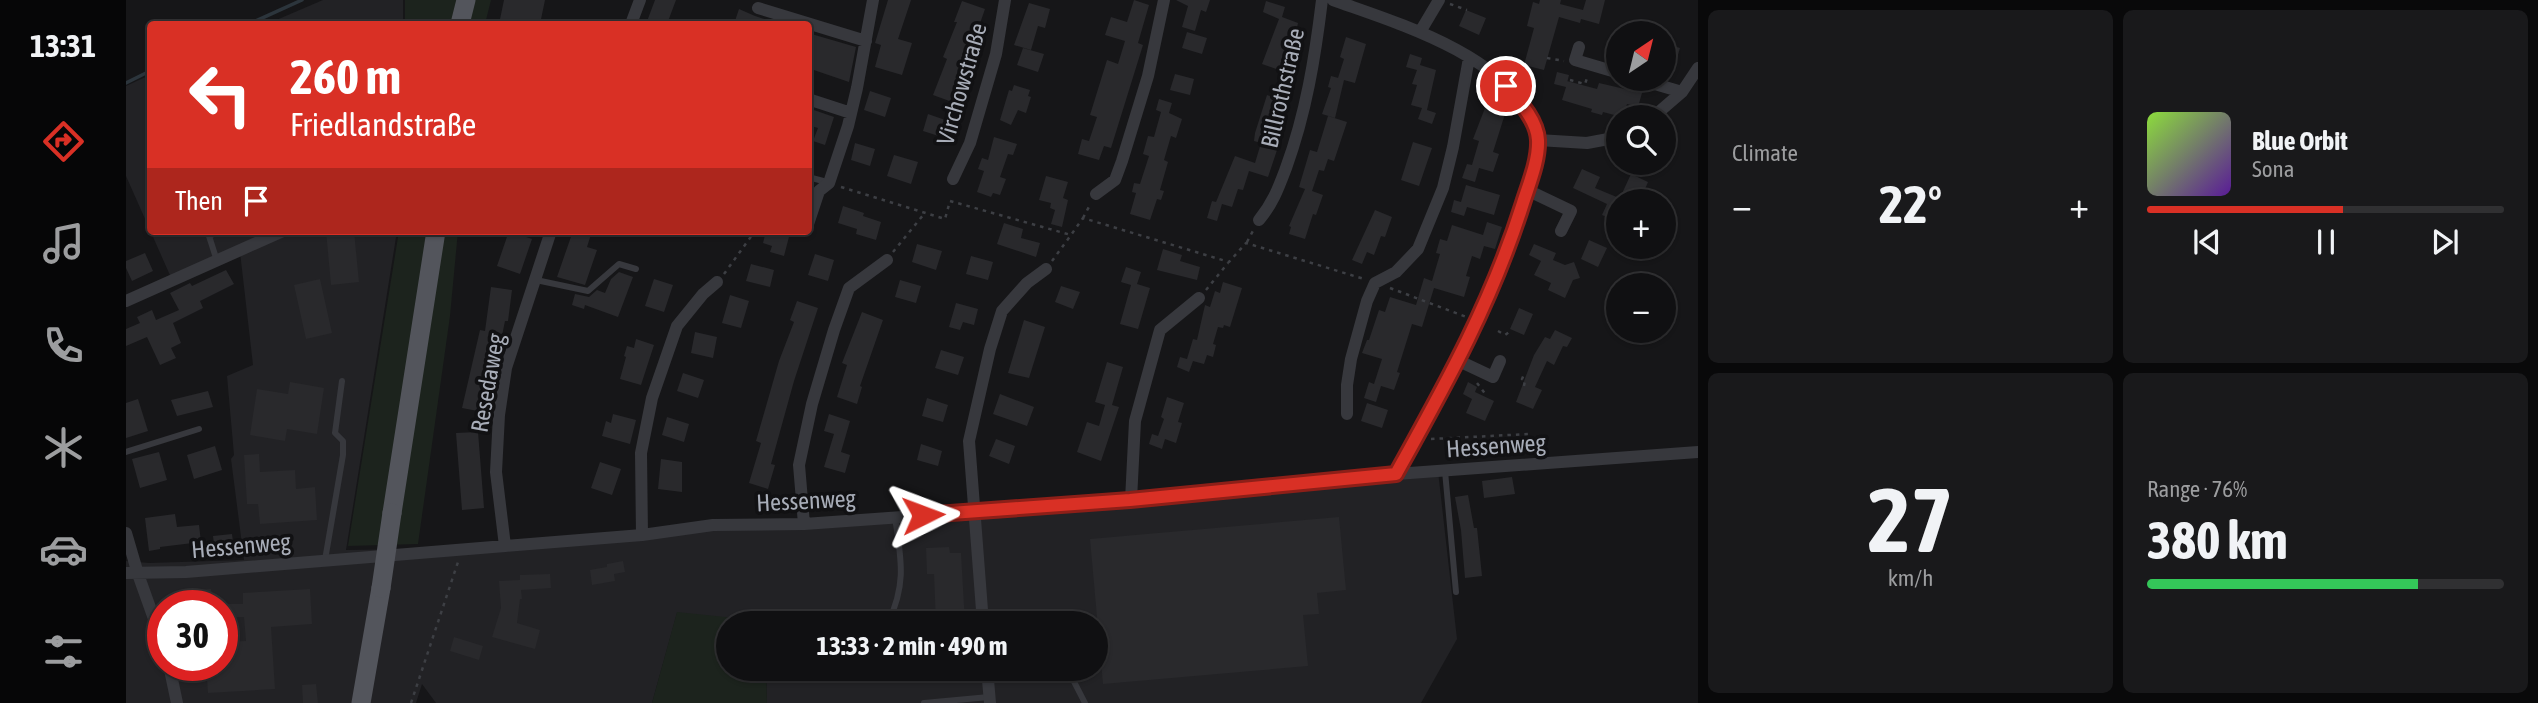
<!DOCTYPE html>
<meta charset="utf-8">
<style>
:root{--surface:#101012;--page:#19191b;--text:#f1f3f6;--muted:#9c9d9f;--line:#303032;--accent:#d93025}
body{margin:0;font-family:"Asap Condensed",sans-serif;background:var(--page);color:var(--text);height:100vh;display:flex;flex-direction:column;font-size:26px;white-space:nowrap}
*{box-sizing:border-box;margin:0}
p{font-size:23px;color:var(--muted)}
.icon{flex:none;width:38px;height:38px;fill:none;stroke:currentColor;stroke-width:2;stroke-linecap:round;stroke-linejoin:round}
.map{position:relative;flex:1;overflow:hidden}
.panel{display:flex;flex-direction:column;gap:10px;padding:10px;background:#09090a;width:840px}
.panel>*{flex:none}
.banner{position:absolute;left:21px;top:21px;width:665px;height:214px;border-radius:7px;box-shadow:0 2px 5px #0004,0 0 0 2px var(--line);background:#d93025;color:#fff;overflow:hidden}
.needle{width:46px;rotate:35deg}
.fabs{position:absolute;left:1480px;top:21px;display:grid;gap:14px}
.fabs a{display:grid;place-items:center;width:70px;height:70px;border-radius:50%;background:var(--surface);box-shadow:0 2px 5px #0004,0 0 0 2px var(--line);font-size:35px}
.speed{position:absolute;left:21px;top:590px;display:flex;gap:14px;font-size:35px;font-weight:700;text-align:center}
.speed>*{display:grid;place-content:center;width:91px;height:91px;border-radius:50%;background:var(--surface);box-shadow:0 2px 5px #0004,0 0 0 2px var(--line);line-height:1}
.speed .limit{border:10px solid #d22;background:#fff;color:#111}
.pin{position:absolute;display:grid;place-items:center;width:60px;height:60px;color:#fff;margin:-30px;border:4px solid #fff;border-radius:50%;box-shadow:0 2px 7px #0007}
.me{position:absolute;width:77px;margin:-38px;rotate:87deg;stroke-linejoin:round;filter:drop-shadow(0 0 5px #0008)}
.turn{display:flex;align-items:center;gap:24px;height:147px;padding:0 28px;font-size:32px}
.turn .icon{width:91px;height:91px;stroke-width:2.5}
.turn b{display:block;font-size:49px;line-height:60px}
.then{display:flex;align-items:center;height:66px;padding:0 28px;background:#0003;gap:14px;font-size:26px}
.big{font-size:52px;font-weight:700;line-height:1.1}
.panel .widget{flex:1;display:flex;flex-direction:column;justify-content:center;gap:10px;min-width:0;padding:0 24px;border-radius:10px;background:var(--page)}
.panel .dial{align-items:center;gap:0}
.dial b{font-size:91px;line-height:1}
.song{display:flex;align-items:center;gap:21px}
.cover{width:84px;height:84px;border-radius:10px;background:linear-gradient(135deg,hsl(90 70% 55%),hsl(270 70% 35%))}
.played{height:7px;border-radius:4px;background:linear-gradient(90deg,var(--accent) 55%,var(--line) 55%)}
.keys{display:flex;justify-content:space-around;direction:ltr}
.heat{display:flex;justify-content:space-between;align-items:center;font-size:38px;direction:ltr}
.charge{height:10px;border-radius:5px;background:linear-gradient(90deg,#34c759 76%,var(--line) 0)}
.panel .tiles{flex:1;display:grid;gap:10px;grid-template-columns:repeat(2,1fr)}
.trip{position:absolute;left:590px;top:611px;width:392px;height:70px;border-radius:35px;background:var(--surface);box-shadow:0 2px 5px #0004,0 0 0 2px var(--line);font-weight:700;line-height:70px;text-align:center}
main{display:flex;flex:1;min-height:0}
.tab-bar{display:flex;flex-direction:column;width:126px;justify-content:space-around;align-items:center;background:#060607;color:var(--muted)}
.tab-bar .icon{width:49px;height:49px}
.tab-bar .on{color:var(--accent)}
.tab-bar b{font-size:32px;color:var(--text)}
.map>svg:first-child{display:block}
.built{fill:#222225;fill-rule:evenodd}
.green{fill:#1c231d}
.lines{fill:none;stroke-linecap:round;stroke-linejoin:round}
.stream{stroke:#2c353c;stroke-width:3.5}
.building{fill:#29292c}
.path{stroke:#3d3f44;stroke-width:2.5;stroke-dasharray:3.5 5;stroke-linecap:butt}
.lane{stroke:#37383d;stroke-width:6}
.street{stroke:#37383d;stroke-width:12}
.primary{stroke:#53555c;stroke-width:19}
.primary-bridge{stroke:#53555c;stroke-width:19}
.route-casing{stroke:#8d1f18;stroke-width:18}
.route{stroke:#d93025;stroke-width:12}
.labels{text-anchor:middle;stroke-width:7;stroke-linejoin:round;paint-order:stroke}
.street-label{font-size:24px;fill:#a8adb8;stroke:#111113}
</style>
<main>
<nav class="tab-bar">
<b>13:31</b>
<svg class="icon on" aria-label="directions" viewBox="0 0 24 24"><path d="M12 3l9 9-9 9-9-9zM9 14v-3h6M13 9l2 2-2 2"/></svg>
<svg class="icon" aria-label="music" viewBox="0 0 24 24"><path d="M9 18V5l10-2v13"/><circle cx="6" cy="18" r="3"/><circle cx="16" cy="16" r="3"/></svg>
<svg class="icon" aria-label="phone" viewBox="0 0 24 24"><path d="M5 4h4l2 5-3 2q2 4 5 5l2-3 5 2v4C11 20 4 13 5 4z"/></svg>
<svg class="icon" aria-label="climate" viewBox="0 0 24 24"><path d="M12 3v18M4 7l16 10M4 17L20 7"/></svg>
<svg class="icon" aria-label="car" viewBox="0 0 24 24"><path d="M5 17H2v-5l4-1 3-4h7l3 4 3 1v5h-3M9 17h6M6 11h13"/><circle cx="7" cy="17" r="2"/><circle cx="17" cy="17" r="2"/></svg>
<svg class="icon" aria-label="filters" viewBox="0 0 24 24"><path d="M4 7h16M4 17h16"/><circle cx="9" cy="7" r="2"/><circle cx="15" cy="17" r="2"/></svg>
</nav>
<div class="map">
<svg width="1572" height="703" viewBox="0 0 1572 703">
<rect width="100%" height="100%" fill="#161618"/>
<path class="built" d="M197,0h80v24h-136z
M24,75v156h247l-51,319 75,-1 452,-35 100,-10 465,-33 19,168 -36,64h-654l-1,-34 330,-1v-45h-331l-88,-10 -25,90h-216l-14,-19 -6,19h-290v-142l23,2 95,-3 -13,-101 3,-4 -7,-79 26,-11 -13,-113 -67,30 -47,-106v-90zM37,606h59v59h-59z"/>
<path class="green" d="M279,0h86l-6,24h-80z
M273,231h59l-8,85 -32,228 -70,2z
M551,612l88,9 -37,2v45l38,1 1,34h-115z"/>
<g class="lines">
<path class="stream" d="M123,24l53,-24
M0,83l24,-12"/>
</g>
<path class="building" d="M378,0h41l-5,24h-41z
M529,0h21l-9,24h-21z
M762,0h23l-13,39 14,4 -10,32 -27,-8 6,-22 -6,-2z
M1008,0l15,5 -11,38 5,2 -32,103 -7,-2 -5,14 -21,-6 4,-15 7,2 8,-24 -7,-2 17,-55 11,4 7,-23 -20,-6 6,-18 16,5z
M1050,0h34l-4,12 -5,-2 -6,21 -13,-4 6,-21z
M1414,0h21l-1,4 23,6 3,-10h19l-6,24 -18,-5 -1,4 -21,-6 -15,53 -20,-5 10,-37 -7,-2 6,-24 6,2z
M836,1l23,8 -25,72 3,1 -8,21 -22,-8 14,-36 -4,-2 14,-35h-3z
M1140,1l19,6 -3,10 16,6 -9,40 8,2 -4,13 -12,-4 1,-3 -20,-7 17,-45 -16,-7z
M903,3l21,6 -5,19 -7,-2 -7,24 -17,-5z
M613,9l16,7 25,8h-46z
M1340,10l20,8 -7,17 -20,-9z
M1061,32l20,6 -5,16 -20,-6z
M682,33l48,14 -7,35 -41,-14z
M1220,37l20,7 -11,39 -11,-3 -9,38 -13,-4 9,-26 -3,-1 3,-11 11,3 -4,-1 6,-19 -4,-2z
M1538,43l16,5 -6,20 -10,-3z
M897,48l21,6 -6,18 -21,-7z
M1284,54l12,4 -2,7 16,5 -9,40 9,3 -4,11 -14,-5 4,-11 -11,-3 6,-20 -5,-1 5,-14 -11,-3z
M1431,72l12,3 -2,8v-2l30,8 2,-6 43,10 -4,14 -11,-3 -2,7 -5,-1 -2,6 -15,-4 -1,3 -11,-3 1,-3 -30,-9 4,-13 -12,-3z
M1049,74l19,5 -4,16 -20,-5z
M888,85l16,5 -2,6 3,1 -5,16 -8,-3 -7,15 -11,-5 9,-30 3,1z
M744,91l21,7 -6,19 -21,-7z
M1141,95l17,6 -12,37 8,3 -12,36 -19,-6 -6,19 -5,-1 -6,18 -10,-3 -5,17 -10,-3 5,-17 4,1 19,-46 20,7 6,-20 -7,-2 1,-8z
M1033,99l13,4 -3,10 13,6 -6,19 -5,-2 -7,24 4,2 -8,28 4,1 -3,9 -4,-1 -7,21 -20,-6 6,-21 -4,-1 2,-9 6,1 9,-28 -6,-2 5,-18 6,1 7,-25 -5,-2z
M682,108l26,9 -9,28 -12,-4 5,-13 -10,-3z
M1359,108l20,6 -12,38 6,2 -6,18 -14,-4 -4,14 -13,-4 5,-14 5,1 7,-24 -6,-2z
M802,114l23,8 -6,16 -22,-7z
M1202,116l19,6 -13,39 -6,-2 -4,12 -5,-1 -7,21 11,4 -7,20 -3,-1 -8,25 -16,-5 2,-7 -2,-1 16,-37 -6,-2 11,-37 7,2z
M868,137l23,7 -4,11 -5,-1 -8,23 6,2 -6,16 -7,-2 -2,4 -14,-5 7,-21 -6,-2 4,-11 6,2z
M1287,142l19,6 -13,38 -18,-6z
M729,143l20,6 -5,17 -19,-6z
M768,155l24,7 -7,22 -24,-8z
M1456,169l18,8 -5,11 24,10v2l12,-26 17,8 -8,19h-21v21l-17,-7 5,-11 -34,-16z
M920,176l22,6 -5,16 5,2 -6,27 -11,-3 4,-14 -5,-2 1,-5 -12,-3z
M1340,185l34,10 -6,20 -27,-8 -3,9 -13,-4 3,-12 7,2z
M717,206l21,7 -1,3 18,6 -5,18 -20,-6 1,-5 -19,-6z
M1249,210l17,7 -7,20 -4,-1 -7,19 -7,-3 -5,12 -10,-4z
M1361,222l15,5 -7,22 -11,-3 -4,13 -8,-3 -6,20 4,1 -6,20 -30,-9 -12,39 -10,-3 -15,48 3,1 -6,17 -13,-4 -5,16 -12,-4 5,-16 5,2 8,-25 -20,-6 5,-13h2l10,-30 6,2 5,-15 26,8 8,-27 8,3 8,-27 -4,-1 4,-14 7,2 5,-16 31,10z
M878,223l19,6 -2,9 19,5 -4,14 -39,-13z
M200,231h28l5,51 -28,3z
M383,231l23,8 -12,35 -23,-8z
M447,231h19l-5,16 10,3 -12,35 -28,-8z
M640,231l24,2 -6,23 -14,-4 2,-6 -9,-3z
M1463,240l18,8 -9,19 -17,-8z
M791,244l25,7 -6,19 -24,-8z
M1408,244l22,9 -3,7 12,5 9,-3 6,16 -7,2 -8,18 -17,-8 3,-7 -17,-8 7,-14 -12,-6z
M1037,249l19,6 -2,6 20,6 -3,13 -40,-10z
M19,253l8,18 -21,10 -6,-13v-7z
M689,254l19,6 -6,21 -20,-6z
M845,256l22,6 -5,18 -22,-6z
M625,264l23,6 -4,17 -24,-6z
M1000,267l15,5 -4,12 13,4 -12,41 -18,-5 11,-39 -10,-3z
M100,270l8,14 -34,17 3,7 -30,15 8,20 -10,5 5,10 -16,7 -13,-28 -21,9v-17l14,-6 -3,-6 15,-7 4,10 23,-10 -9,-17 20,-10 2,3z
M493,272l14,5 -15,40 -33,-12 -1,4 -12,-4 3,-11 14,3 8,-7 8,3 6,-14z
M194,279l12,54 -26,6 -12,-54z
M528,279l19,6 -9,27 -19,-6z
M774,280l21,6 -5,17 -21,-6z
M1097,282l19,6 -12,39 -6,-2 -1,3 -5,-1 -5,17 3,1 -3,12 -6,-2 -3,9 -11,-3 -4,11 -12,-5 3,-10 7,2 6,-20 4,1 8,-35 5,2 5,-16 5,2z
M935,286l19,6 -7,17 -18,-7z
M365,287l21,3 -4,31h-3l-9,44 -4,-1 -9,48 -21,-4 18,-78 5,1z
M604,295l19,6 -8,27 -19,-5z
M671,301l21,7 -24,73 -23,83 4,1 -7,24 -19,-6 12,-40 -5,-2 23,-80 15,-39 -4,-2z
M830,303l22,6 -4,16 -11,-3 -3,8 -11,-3z
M1393,308l14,6 -9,21 -14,-6z
M736,312l21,8 -23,66 2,1 -5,17 -20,-7 10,-32 -5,-2z
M898,320l21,7 -16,51 -21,-5z
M1429,330l17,8 -5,9 -4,-1 -9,19 -7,-4 -12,26 7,3 -9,19 -17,-7 18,-47 11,-18 5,2z
M569,332l22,5 -4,21 -22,-5z
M510,339l18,6 -13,40 -21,-6 6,-22 -2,-1 3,-10 7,2z
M815,350l23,7 -6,18 -23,-7z
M981,362l16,5 -11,38 7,2 -18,54 -24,-9 10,-30 12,4 6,-21 -10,-3z
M557,373l21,7 -6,18 -21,-7z
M164,382l34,6 -7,46 -30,-5 -2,12 -35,-6 7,-46 31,5z
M1342,382l9,5 -2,5 19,9 -9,20 -19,-8 6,-14 -9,-5z
M82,391l5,16 -36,9 -6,-16z
M874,394l34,13 -7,19 -34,-12z
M1041,397l17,6 -6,19 4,1 -6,20 -11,-4 -3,10 -13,-5 3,-10 6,2 6,-17 -3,-2z
M801,398l21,7 -5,17 -21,-6z
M12,399l10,32 -22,7v-35z
M1241,403l21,7 -6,18 -21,-7z
M487,414l23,6 -6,24 -28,-8 4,-15 5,2z
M703,414l21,7 -9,31 9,3 -5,18 -21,-6 10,-33 -10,-3z
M541,417l22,7 -5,18 -22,-7z
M352,432l6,76 -22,2 -6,-77z
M870,439l19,7 -6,18 -20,-8z
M795,444l21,7 -4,15 -21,-6z
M89,446l7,24 -28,9 -7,-24z
M33,452l8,28 -27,8 -8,-29z
M133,454l1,18 35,-2 1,19 19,-2 2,33 -57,4 -2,-20h-11l-3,-49z
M535,459l21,3v30l-24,-3z
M474,462l21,7 -9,26 -21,-7z
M1386,477l3,17 -31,4 -2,-17z
M1342,495l6,33h3l5,48 -17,2 -4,-48 -6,-33z
M49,514l2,13 22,-2 2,17 -41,5v2l-11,2 -4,-33z
M1213,517l7,73 -29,3 2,21 -16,1 5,51 -205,18 -13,-145z
M106,534l2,16 -19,2 -2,-16z
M823,547l1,6h11l4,70h-29l-2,-49h-7l-1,-26z
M497,561l2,11 -11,2 1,7 -23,4 -2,-15 17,-3v-3z
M424,574l1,14 -30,2 1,9h-2l-3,24 23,7 -5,19 -43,-12 9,-29 -2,-27 21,-1v-5z
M85,589l2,17h-22l-1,-16z
M184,589l2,35 -41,3 4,62 -67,4 -2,-28h16v-23l24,-1 -2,-24h-22v-13h21v-11z
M714,610l1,13h-70v-7z
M328,637l29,9 -4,14 -29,-9z
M190,684l2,19h-15l-1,-18z"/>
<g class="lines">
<path class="path" d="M1324,4l17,6
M1421,58l17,3
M1444,80l15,4 3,-9
M715,187l104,32 5,-18 121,34 12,-17 146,44 17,-19 118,36
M957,218l8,-15
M1121,242l7,-13
M767,252l31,-38
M926,261l19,-26
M598,274l31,-43
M1264,288l79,30
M1080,290l22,-27
M1372,331l7,4 7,-5
M1351,383l9,12
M1398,386l1,-6 -3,-1 3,-7
M1305,439l98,-5 3,17
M285,703l47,-141"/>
<path class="lane" d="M682,177l19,5
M91,261l-8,-25 12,-5
M410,280l52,11 31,-27 17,5
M0,452l73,-23
M1319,471l11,121
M199,560l18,-105v-14l-8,-8 7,-52
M762,623c19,-40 13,-64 7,-106
M941,668l18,35
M798,703l65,-6"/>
<path class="street" d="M1207,0c64,23 170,54 200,122 11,26 -2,57 -10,83 -18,54 -38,107 -65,157 -20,38 -41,74 -62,112
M632,8l108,33
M505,24l9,-24
M1294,32l19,-32
M1453,47l-4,13 44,13
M1512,79l44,13
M682,99l43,14
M1527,117l29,-25 16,-24
M1412,140l49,3 32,-6
M827,179l17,-36 26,-89 9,-54
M1401,190l44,21 -10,20
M970,194l19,-14 7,-19 26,-85 16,-76
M1133,220c14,-17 19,-31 27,-52 20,-55 29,-110 36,-168
M682,224l11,-33 10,-8 19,-57 9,-38 16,-88
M0,301l157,-70
M1333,361l34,16 7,-16
M1221,414v-29l4,-26 16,-58 8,-18 21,-11 22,-23 25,-61 10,-41 16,-89
M1005,500l4,-79 25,-91 39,-32
M678,524l-5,-59 13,-61 22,-74 15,-42 38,-28
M0,533l12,41 25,70
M516,535l-1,-82 11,-55 25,-72 26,-32 14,-12
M379,546l-9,-74 3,-57 7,-47 45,-137
M0,573l60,-1 319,-26 137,-11 71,-10 91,-1 169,-12 423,-38 302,-22
M857,623l-14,-182 21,-92 12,-38 25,-28 19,-14
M43,665l8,38
M861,668l3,35"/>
<path class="primary" d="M334,24l6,-24
M266,513l44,-282
M235,703l20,-115"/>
<path class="primary-bridge" d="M255,588l11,-75"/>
</g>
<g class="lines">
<g class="route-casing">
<path id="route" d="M797,515l207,-15 266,-26c50,-90 96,-172 127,-271 6,-19 16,-43 15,-63 -1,-20 -19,-39 -32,-54"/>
</g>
<use href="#route" class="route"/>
</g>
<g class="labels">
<g class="street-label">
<text transform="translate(836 84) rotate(-74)" y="8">Virchowstraße</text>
<text transform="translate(1157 88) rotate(-77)" y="8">Billrothstraße</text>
<text transform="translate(362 383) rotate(-80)" y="8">Resedaweg</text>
<text transform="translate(1370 446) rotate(-4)" y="8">Hessenweg</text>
<text transform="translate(680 501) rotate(-3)" y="8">Hessenweg</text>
<text transform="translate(115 546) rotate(-5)" y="8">Hessenweg</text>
</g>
</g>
</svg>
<div class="fabs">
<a><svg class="needle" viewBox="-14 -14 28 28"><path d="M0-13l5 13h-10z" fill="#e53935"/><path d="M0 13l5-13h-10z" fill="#9c9d9f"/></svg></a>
<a><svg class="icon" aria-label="search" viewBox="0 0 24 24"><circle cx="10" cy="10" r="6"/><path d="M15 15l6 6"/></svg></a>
<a>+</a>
<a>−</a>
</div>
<div class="speed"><div class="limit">30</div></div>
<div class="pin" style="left:1380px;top:86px;background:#d93025"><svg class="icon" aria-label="arrive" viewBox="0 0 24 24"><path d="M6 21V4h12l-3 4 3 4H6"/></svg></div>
<svg class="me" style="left:797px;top:515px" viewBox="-20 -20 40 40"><path d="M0-17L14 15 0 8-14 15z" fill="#d93025" stroke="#fff" stroke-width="4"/></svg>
<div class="trip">13:33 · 2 min · 490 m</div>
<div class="banner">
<div class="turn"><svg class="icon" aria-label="left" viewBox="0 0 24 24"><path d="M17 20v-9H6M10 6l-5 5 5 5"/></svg><div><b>260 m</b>Friedlandstraße</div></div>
<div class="then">Then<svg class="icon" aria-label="arrive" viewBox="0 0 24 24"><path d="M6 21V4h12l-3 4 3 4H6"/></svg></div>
</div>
</div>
<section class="panel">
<div class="tiles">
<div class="widget"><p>Climate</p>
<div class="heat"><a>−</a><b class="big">22°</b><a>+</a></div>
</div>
<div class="widget">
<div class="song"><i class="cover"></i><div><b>Blue Orbit</b><p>Sona</p></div></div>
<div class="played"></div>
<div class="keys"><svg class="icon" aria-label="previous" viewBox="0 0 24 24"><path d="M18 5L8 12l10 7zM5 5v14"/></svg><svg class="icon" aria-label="pause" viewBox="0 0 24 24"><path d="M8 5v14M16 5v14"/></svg><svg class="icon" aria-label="next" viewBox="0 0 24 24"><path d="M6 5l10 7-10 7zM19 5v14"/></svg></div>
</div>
<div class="widget dial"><b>27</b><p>km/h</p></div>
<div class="widget"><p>Range · 76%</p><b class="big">380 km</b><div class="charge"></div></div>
</div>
</section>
</main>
